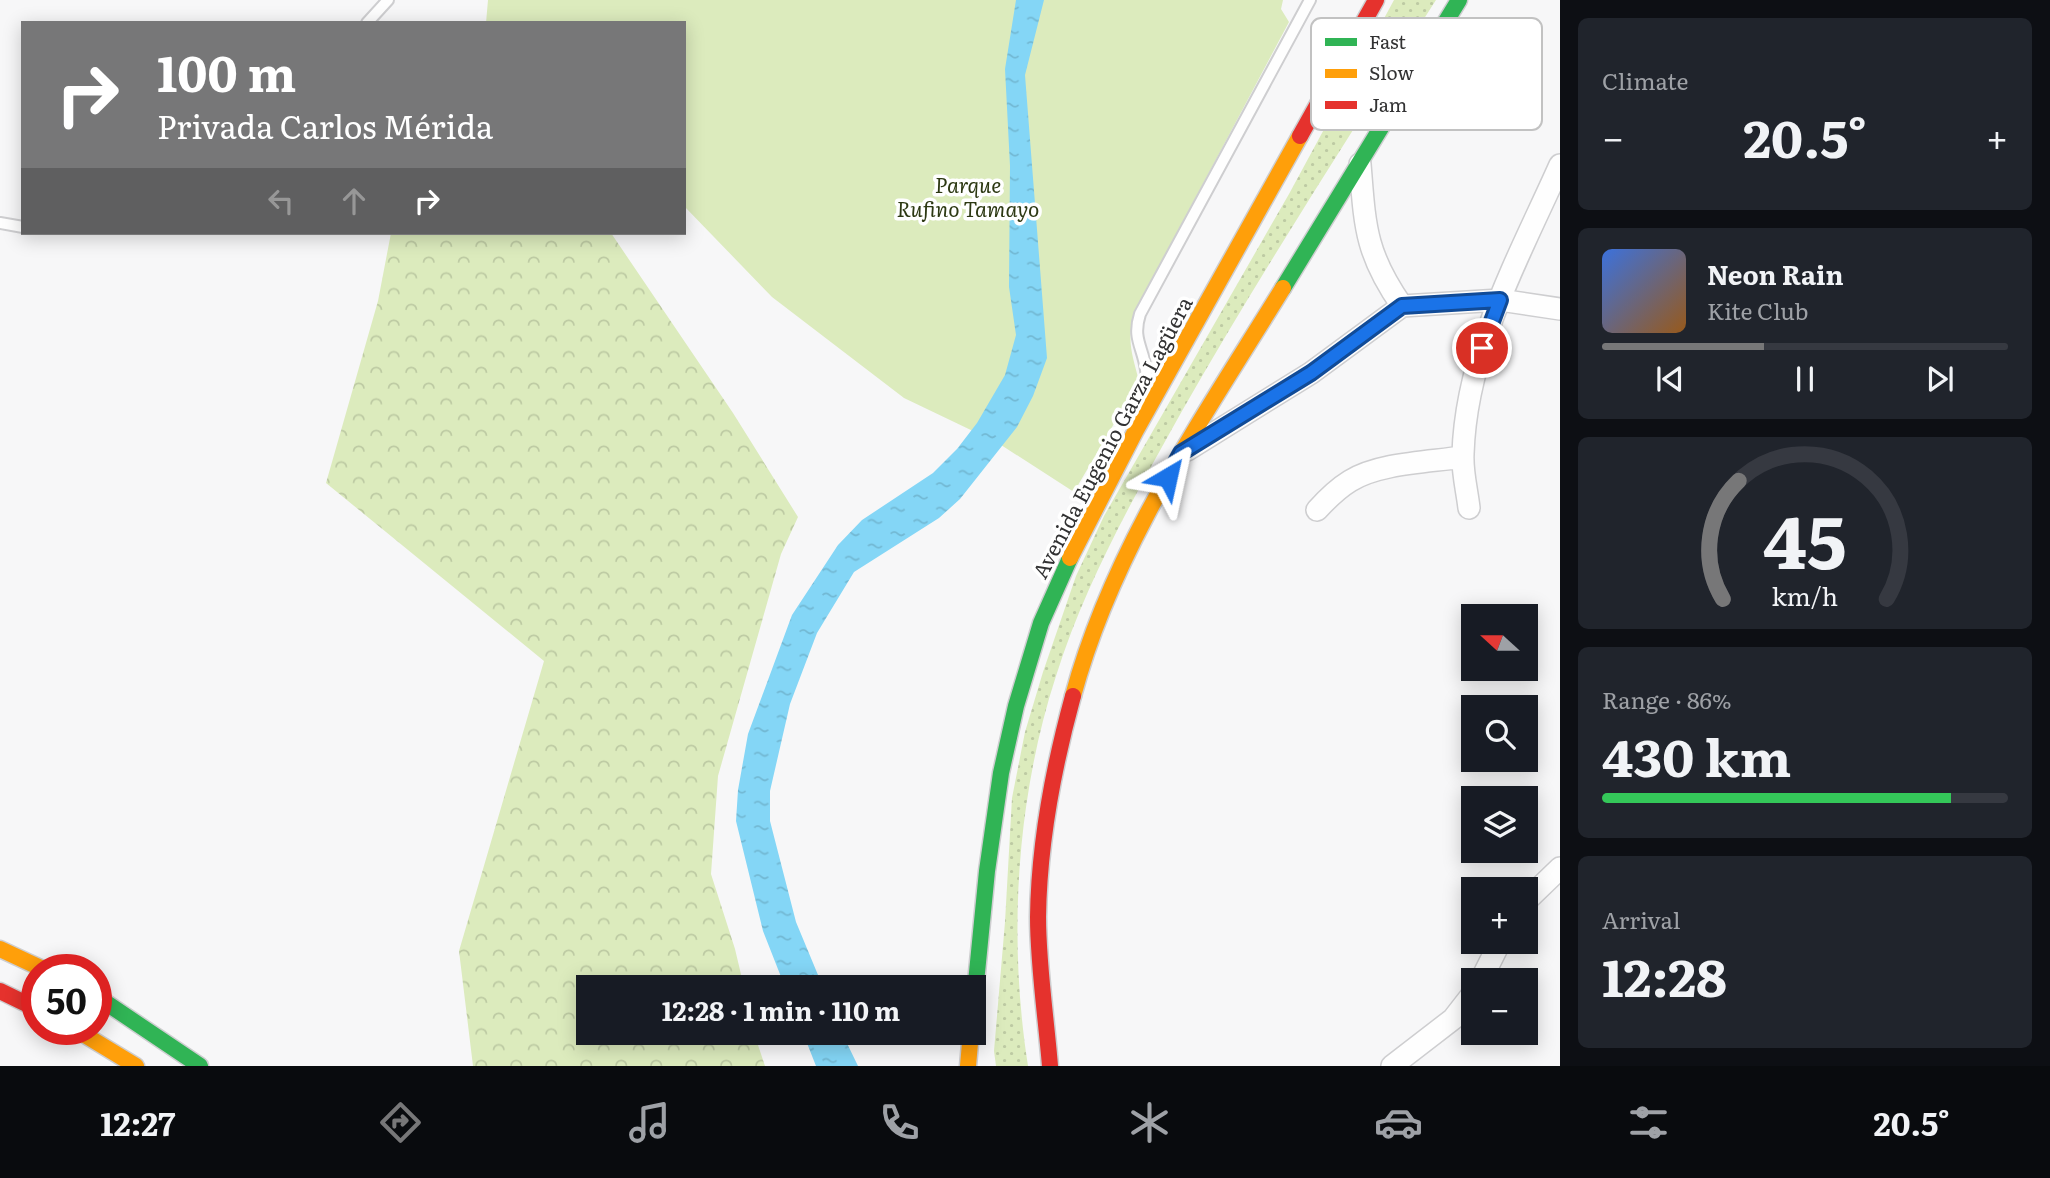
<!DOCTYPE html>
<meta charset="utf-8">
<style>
:root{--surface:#171b24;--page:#20242c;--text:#f1f3f6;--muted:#9ea1a6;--line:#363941;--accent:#777778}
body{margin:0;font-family:Literata,serif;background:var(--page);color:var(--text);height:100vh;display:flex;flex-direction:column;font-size:26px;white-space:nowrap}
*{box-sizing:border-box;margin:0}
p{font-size:23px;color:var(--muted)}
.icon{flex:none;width:38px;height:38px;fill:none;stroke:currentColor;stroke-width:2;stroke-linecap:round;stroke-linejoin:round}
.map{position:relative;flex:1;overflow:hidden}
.panel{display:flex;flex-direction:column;gap:18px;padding:18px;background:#0d0f14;width:490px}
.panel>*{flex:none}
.hud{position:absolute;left:21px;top:21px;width:665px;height:214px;border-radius:0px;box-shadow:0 4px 18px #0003;background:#777778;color:#fff;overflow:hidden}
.needle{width:46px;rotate:291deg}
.buttons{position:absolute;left:1461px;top:604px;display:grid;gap:14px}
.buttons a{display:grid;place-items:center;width:77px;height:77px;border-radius:0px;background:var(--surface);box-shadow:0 4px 18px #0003;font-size:35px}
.speed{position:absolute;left:21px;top:954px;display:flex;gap:14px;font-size:35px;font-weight:700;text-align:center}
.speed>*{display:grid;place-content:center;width:91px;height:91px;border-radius:50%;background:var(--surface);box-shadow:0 4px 18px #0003;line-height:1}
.speed .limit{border:10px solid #d22;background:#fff;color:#111}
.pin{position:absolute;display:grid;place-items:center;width:60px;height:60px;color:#fff;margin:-30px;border:4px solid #fff;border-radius:50%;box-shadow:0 2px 7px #0007}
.me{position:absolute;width:77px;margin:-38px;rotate:36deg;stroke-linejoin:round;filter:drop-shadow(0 0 5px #0008)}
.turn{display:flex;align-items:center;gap:24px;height:147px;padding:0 21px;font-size:32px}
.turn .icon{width:91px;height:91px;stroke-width:2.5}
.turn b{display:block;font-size:49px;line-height:60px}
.lanes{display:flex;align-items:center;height:66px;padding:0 21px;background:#0003;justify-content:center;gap:35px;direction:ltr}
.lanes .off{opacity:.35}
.big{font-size:52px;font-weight:700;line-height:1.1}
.panel .widget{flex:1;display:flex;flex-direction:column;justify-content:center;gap:10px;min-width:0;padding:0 24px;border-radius:10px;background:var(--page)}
.panel .dial{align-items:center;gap:0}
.dial svg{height:182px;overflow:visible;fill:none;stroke:var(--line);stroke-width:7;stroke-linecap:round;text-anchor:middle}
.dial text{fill:var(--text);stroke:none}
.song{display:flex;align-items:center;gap:21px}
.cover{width:84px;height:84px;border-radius:10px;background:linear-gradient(135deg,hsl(220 70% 55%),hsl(30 70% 35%))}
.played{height:7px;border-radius:4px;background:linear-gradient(90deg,var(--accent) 40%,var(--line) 40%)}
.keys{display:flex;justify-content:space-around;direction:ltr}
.heat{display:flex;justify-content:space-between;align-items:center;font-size:38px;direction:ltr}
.charge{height:10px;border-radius:5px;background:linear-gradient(90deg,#34c759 86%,var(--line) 0)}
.trip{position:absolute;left:576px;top:975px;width:410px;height:70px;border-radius:0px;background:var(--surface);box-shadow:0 4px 18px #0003;font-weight:700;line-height:70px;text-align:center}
.dock{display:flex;height:112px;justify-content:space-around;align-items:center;background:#090b0e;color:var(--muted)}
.dock .icon{width:49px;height:49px}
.dock .current{color:var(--accent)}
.dock b{font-size:32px;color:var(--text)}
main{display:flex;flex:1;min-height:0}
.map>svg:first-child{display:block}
.grass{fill:url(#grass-dots)}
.forest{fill:url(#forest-crowns)}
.park{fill:#dcebbd}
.water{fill:url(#water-ripples)}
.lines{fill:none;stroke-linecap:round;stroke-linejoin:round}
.lane-casing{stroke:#ceced0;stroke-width:14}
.street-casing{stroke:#ceced0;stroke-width:24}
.fast-casing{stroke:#ceced0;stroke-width:19}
.slow-casing{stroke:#ceced0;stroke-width:19}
.jam-casing{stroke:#ceced0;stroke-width:19}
.lane{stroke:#fefefe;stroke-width:10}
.street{stroke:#fefefe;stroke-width:21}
.fast{stroke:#30b455;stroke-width:16}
.slow{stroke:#ff9f0a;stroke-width:16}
.jam{stroke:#e5322d;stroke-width:16}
.route-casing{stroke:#114b97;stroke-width:18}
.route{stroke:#1a73e8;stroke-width:12}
.labels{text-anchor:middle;stroke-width:7;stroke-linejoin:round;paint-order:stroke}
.park-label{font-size:21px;font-style:italic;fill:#2d3913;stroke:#fff}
.street-label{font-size:21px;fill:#323233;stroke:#fff}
.key{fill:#fff;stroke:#c2c2c2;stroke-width:2}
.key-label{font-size:19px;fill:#323233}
</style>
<main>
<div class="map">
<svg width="1560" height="1066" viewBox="0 0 1560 1066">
<defs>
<pattern id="grass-dots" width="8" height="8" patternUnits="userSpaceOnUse" patternTransform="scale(1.75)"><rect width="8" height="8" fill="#dcebbd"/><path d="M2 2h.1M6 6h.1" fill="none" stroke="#bdcaa3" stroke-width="1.8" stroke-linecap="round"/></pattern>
<pattern id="forest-crowns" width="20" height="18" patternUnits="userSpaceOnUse" patternTransform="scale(1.75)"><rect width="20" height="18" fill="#dcebbd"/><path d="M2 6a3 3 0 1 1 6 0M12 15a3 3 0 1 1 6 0" fill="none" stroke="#bdcaa3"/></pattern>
<pattern id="water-ripples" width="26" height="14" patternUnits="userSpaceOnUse" patternTransform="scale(1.75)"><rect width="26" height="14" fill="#84d6f6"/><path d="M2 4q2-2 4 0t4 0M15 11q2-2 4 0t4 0" fill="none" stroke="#72b8d3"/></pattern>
</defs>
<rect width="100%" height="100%" fill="#f7f7f8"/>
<path class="grass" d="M1394,0h42c-87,136 -174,271 -254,411 -48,86 -96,170 -126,265 -40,123 -48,263 -28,390h-32l-2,-15 11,-129 7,-124 13,-66 18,-60 33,-96 28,-60 185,-322z"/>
<path class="forest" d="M391,233h220l122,180 65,104 -17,37 -63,222 -7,98 24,75 9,38h-156v45l166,1 11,33h-292l-14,-115 85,-290 -218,-178 52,-182z"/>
<path class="park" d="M488,0h795l-2,9 8,13 -154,290c-9,28 -3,42 4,69l-65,111 -76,-49 -94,-45 -132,-101 -88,-91v-183h-198z"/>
<path class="water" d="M1016,0h28l-19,75 22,283 -14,38 -16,31 -57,72 -21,19 -85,54 -37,61 -27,71 -20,87v30l26,101 27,65h-38l-22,-56 -27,-110 2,-31 10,-56 44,-119 46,-70 24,-25 71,-47 24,-24 20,-26 28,-48 11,-40 -7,-48 1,-121 -5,-97z
M803,1033h39l16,33h-42z"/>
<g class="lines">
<g class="lane-casing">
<path id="lane" d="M367,23l21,-23
M0,223l23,4
M1147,393c0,-8 0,-16 -1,-23 -3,-23 -14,-31 -6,-56l170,-314"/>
</g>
<g class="street-casing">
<path id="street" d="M1360,164c5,62 5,89 42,142
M1187,450l124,-77 91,-67 98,-6 60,9
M1469,508c-2,-18 -7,-36 -6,-54 3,-103 56,-197 97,-289
M1317,510c10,-11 20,-21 33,-29 29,-18 79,-19 112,-24
M1526,901l34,-33
M1481,980l19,-38
M1392,1066l61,-47 21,-27"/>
</g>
<g class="fast-casing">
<path id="fast" d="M1283,288l176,-288
M96,996l104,70
M973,1013l14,-142 14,-98 15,-67 25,-83 29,-65"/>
</g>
<g class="slow-casing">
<path id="slow" d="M1070,558l66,-128 164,-294
M1073,696c40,-149 130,-278 210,-408
M0,949l45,21
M75,1029l61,37
M968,1066l3,-34"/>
</g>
<g class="jam-casing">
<path id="jam" d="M1300,136l76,-136
M0,991l37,18
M1050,1066c-4,-49 -12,-101 -12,-149 1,-76 15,-148 35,-221"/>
</g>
<use href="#lane" class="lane"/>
<use href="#street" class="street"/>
<use href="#fast" class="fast"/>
<use href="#slow" class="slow"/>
<use href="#jam" class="jam"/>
</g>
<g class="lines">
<g class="route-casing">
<path id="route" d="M1168,477l13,-24 130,-80 91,-67 98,-6 -18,48"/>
</g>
<use href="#route" class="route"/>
</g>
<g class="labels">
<g class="park-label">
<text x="968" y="193">Parque<tspan x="968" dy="24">Rufino Tamayo</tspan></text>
</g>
<g class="street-label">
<text transform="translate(1113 438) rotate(-62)" y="7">Avenida Eugenio Garza Lagüera</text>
</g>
</g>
<rect x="1311" y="18" width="231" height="112" rx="10" class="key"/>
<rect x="1325" y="38" width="32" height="8" fill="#30b455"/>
<rect x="1325" y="69" width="32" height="9" fill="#ff9f0a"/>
<rect x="1325" y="101" width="32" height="8" fill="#e5322d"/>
<g class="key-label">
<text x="1369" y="49">Fast</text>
<text x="1369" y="80">Slow</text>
<text x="1369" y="112">Jam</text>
</g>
</svg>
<div class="buttons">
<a><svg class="needle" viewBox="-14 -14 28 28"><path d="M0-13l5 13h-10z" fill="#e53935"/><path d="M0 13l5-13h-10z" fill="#9ea1a6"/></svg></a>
<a><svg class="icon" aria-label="search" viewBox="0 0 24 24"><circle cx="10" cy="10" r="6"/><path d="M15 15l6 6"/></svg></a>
<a><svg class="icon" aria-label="layers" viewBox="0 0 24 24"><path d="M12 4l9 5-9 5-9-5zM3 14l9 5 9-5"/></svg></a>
<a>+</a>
<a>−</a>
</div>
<div class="speed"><div class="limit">50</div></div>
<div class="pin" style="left:1482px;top:348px;background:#d93025"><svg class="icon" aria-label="arrive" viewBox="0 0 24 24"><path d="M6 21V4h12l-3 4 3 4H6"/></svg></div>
<svg class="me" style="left:1168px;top:477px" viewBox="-20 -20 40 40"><path d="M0-17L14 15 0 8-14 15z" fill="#1a73e8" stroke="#fff" stroke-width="4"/></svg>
<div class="trip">12:28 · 1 min · 110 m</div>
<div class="hud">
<div class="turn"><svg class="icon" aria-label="right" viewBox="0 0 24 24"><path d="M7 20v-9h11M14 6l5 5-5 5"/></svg><div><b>100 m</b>Privada Carlos Mérida</div></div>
<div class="lanes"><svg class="icon off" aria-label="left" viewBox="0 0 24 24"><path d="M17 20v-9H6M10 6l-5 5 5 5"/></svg><svg class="icon off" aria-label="ahead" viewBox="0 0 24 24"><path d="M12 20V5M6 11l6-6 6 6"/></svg><svg class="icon" aria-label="right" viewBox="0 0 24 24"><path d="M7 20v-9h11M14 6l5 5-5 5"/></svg></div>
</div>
</div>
<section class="panel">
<div class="widget"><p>Climate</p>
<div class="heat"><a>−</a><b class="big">20.5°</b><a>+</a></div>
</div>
<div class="widget">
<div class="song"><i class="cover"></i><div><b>Neon Rain</b><p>Kite Club</p></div></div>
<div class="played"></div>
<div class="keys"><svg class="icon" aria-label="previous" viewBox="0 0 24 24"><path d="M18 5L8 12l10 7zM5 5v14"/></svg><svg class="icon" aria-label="pause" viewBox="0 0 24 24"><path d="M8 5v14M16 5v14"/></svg><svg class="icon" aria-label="next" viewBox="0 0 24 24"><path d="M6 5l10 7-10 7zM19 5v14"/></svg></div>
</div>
<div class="widget dial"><svg viewBox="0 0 100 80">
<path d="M14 69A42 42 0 1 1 86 69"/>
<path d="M14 69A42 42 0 0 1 21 17" stroke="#777778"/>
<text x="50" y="56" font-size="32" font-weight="700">45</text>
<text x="50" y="72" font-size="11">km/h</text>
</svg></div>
<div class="widget"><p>Range · 86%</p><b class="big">430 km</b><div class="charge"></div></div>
<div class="widget"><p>Arrival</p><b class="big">12:28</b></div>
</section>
</main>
<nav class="dock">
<b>12:27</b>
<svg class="icon current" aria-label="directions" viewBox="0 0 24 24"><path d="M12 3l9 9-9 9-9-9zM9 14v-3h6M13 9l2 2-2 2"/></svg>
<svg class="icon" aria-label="music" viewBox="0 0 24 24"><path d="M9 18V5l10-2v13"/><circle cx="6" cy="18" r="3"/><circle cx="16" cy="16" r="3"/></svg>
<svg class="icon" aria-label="phone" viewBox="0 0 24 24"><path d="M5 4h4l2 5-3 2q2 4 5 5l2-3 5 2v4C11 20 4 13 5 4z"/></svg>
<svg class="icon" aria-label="climate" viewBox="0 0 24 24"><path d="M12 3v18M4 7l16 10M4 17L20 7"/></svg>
<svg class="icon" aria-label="car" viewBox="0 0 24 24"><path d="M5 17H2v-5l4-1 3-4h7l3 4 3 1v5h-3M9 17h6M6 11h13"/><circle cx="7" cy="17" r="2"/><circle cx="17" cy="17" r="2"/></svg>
<svg class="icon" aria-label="filters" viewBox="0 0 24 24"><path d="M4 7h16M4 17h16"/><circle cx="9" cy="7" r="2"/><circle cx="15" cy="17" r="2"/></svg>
<b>20.5°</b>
</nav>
